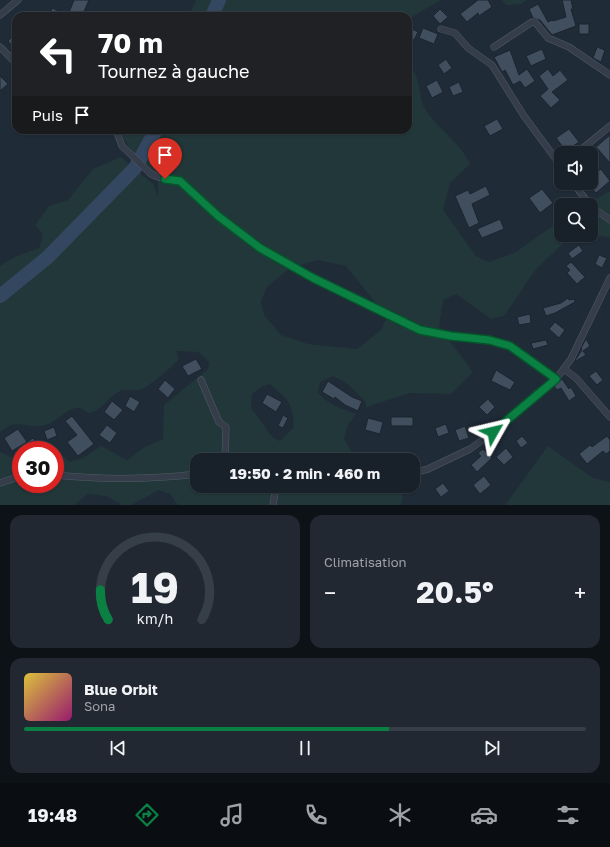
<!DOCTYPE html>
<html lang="fr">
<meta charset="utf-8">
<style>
:root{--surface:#18202a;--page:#212832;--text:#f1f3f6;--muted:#9fa3a8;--line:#363e47;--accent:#0b8043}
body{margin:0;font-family:"Golos Text",sans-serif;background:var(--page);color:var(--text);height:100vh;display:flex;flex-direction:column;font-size:15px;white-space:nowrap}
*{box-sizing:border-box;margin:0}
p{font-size:13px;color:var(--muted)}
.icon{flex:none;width:22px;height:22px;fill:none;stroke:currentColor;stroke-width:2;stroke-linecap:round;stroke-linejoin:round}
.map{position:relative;height:505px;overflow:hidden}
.sheet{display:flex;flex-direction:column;gap:10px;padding:10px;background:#0d1217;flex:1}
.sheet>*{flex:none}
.hud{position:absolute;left:12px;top:12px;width:400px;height:122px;border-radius:12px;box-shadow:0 1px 3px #0004,0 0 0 1px var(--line);background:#202124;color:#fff;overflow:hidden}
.fabs{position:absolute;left:554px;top:146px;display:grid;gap:8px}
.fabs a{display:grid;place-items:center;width:44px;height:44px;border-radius:8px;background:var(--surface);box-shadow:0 1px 3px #0004,0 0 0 1px var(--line);font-size:20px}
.speed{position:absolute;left:12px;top:441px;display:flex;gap:8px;font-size:20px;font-weight:700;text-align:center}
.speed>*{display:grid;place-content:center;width:52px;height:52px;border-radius:50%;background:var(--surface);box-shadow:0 1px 3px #0004,0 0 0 1px var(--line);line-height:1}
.speed .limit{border:6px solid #d22;background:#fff;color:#111}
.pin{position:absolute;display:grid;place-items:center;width:34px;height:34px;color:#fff;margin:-41px -17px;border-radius:50% 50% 50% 0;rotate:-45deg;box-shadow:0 0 4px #0007}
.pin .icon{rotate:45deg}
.me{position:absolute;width:44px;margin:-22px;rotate:53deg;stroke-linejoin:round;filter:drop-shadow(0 0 3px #0008)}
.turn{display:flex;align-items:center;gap:14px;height:84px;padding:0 20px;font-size:18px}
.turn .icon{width:52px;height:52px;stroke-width:2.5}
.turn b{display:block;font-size:28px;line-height:34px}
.then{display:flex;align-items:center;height:38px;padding:0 20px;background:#0003;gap:8px;font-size:15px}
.big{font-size:30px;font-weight:700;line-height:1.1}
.sheet .tile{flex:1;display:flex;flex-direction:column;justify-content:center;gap:6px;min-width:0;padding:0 14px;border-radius:12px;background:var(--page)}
.sheet .dial{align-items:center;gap:0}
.dial svg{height:104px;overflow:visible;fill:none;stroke:var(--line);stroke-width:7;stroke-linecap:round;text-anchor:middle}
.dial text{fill:var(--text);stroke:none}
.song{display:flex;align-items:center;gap:12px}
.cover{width:48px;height:48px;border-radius:6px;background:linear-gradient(135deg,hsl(50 70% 55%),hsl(320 70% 35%))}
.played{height:4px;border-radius:2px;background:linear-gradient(90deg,var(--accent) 65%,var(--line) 65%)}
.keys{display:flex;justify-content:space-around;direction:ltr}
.heat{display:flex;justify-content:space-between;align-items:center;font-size:22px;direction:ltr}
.sheet .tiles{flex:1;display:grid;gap:10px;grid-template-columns:1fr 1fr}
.tile:last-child{grid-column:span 2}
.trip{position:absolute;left:190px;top:453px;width:230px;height:40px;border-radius:12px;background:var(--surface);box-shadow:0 1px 3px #0004,0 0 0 1px var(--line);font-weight:700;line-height:40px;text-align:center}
.tab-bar{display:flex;height:64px;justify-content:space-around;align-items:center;background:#0a0d11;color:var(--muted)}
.tab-bar .icon{width:28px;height:28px}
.tab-bar .current{color:var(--accent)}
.tab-bar b{font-size:18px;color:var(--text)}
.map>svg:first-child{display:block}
.green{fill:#223739;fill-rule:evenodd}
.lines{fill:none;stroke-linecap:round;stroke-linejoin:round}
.river{stroke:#344760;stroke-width:14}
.building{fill:#414e5d;stroke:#1b242f}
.street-casing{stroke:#515b66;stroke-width:7}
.street{stroke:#343d49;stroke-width:6}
.route-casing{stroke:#07532c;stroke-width:10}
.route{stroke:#0b8043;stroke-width:7}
</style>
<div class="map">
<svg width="610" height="505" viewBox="0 0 610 505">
<rect width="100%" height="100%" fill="#202b38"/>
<path class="green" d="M196,0h245l-33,19v-3h-219z
M502,0h25l-6,4 -15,1z
M408,65c15,13 9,33 19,47 13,19 33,30 43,52l-20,19 -7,27 33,46 13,6 27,-10 45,-32v15h21l-14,4 -32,30 -32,47 -13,3 -35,-25 -13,6 -4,27 34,45 -22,22 -41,-1 -44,14v-4c-10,-12 -19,-21 -33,-27l-13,6 -2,11c11,12 24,16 38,21l-8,11 -4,14 8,13 19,8h-174v26h202l4,11 -2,8h-223l-8,-11 -11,-4 -28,15h-9l-16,-9 -18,-2 -14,11h-74v-53l13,6 8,-1v27h34v-31h4l11,9 13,-4 18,-12 26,14 18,-13 18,-8 1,-34 44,-36 1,-7 -10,-10 -23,-1 3,8c-8,9 -27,25 -37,30 -8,3 -17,-1 -24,3 -12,7 -17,20 -30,21 -15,-14 -26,6 -40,11 -15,6 -27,-2 -37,1 -4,2 -8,5 -11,7v-166l15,-9 24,-9 4,-14 -8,-9 14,-19 19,-6 25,-31 28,-12 32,27 5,12v-19l-23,-21 -13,-20 5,-6h281zM318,260l28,6 41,51 -6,13 -24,19 -49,-5 -27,-9 -17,-20 -3,-14 6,-14 23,-19zM270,384c19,17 22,16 24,43l-14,14 -7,-3 -22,-30 1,-14 11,-8z
M610,191v46l-23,-2h4v-30h-6z
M548,446l45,32 17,4v23h-105z"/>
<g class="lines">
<path class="river" d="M212,16l7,-16
M0,296l48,-39 87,-89 21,-38"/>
</g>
<path class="building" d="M74,0h15l-7,16h-33l3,-8 16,7z
M478,0h10l4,7 -13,9 -1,-3 -11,9 -7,-8z
M562,0h9l2,9h-2l5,17 -24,9 -12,-15 -7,-2 -4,-9 9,-5 10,18 4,-2 1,1 13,-4z
M440,9l8,8 -8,7 -7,-8z
M579,24h10v10h-10z
M408,27l10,5 -4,8 -6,-3z
M423,28l15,6 -4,10 -15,-6z
M16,33v17l-8,-9z
M597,47l8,3 -4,12 -8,-4z
M542,49l4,10 -15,7 -5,-10z
M510,50l9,25 8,-6 8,12 -10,7 -5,-7 -7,4 -8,-15 -3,2 -8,-15z
M446,59l6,9 -8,6 -6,-9z
M548,69l5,7 7,-6 8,10 -16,12 8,8 -9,8 -11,-12 8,-7 -9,-13z
M0,76l8,8 -8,7z
M437,80l6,12 -11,6 -6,-12z
M459,82l4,10 -10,4 -4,-9z
M497,119l6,10 -13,7 -6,-10z
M569,129l10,13 -13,9 -10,-13z
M610,135v28l-14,-16z
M601,169l9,12 -14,12 -9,-10h4v-6z
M486,186l4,9 -18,9 7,19 -10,5 -14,-32 13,-6 2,4z
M542,189l11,14 -13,10 -11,-15z
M500,219l4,10 -22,9 -5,-9z
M579,245l4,6 -11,8 -4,-6z
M599,255l8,3 -5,10 -7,-4z
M571,262l14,15 -8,7 -10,-11 3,-3 -4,-4z
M568,298l1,2 5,-1 1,3 -20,11 -9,3 -3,-8 18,-5z
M530,314l1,9 -12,2 -2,-8z
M555,322l10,8 -6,8 -10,-9z
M586,339l4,7 -7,5 3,4 -12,7 8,-12 -1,-2z
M546,340l2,5 -15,4 -2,-6z
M196,359l6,10 -14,7 -6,-10z
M496,370l19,12 -5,8 -19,-9z
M596,371l7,9 -6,5 -8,-9z
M562,379l7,10 2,-2 5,9 -7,5 -8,-13 -4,2 -3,-4z
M165,380l10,9 -7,9 -10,-9z
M328,381l24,16 10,4 -4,10 -13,-6 -10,-8 -1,2 -12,-7z
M267,394l15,8 -6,10 -14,-9z
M130,396l10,6 -6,10 -9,-6z
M488,399l7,8 -8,8 -8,-8z
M112,401l11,9 -9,10 -10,-8z
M283,415l5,3 -5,10 -5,-2z
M72,416l22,28 -16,12 -11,-14 10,-7 -12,-14z
M391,417h22v9h-22z
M368,418l15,4 -3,12 -15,-4z
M446,424l3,9 -11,4 -3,-9z
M107,425l10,8 -7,10 -11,-8z
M465,426l4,12 -10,3 -4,-11z
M54,427l3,9 -10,4 -3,-9z
M18,429l9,13 -15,9 -8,-13z
M522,436l6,7 -7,5 -5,-7z
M607,436l3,4v11l-4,3 -3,-3 -16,13 -8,-10 11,-9 2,2z
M33,438l9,12h-13l-5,-6z
M506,448l7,9 -9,8 -8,-8z
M483,449l9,9 -15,14 -6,-7 10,-9 -3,-3z
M484,476l7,9 -11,9 -7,-9z
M443,483l6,8 -8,6 -6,-8z"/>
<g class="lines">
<g class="street-casing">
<path id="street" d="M0,15l18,-15
M441,29l14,4 13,15 24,17 32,51 37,50
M0,47l16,16
M494,47l38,-25h3l13,16 21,9 41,28
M116,130l6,16 29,28 7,3 22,4 38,35 42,32 23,14 137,68 31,6 38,4 22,6 45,33
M577,153l33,-27
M573,183l17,22
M591,206l19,14
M564,369l12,9 34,39
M201,380l18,42 7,5 -1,33
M413,473l15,-4 42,-20 32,-23 35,-33 19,-14 15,-20 39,-81
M55,475c50,5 92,5 142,-1
M0,483l21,-7
M293,486l10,1 23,-1
M273,505l3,-19"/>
</g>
<use href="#street" class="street"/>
</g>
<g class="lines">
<g class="route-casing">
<path id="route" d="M165,179l15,2 38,35 42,32 53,30 107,52 31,6 38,4 21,6 46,33 -63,53"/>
</g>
<use href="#route" class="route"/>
</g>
</svg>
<div class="fabs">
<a><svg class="icon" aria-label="sound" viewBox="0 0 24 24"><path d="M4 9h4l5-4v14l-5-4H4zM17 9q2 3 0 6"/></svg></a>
<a><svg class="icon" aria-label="search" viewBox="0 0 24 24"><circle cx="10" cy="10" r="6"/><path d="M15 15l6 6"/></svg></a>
</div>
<div class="speed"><div class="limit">30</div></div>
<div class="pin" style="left:165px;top:179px;background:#d93025"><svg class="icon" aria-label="arrive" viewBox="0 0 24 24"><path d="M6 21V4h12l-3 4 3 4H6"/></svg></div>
<svg class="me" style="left:493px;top:432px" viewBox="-20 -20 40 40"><path d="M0-17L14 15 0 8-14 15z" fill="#0b8043" stroke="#fff" stroke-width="4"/></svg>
<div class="trip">19:50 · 2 min · 460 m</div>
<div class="hud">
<div class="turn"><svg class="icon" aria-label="left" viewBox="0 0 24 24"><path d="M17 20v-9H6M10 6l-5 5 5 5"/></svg><div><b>70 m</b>Tournez à gauche</div></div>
<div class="then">Puis<svg class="icon" aria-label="arrive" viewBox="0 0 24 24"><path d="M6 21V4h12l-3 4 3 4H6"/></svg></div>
</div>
</div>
<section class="sheet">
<div class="tiles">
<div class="tile dial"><svg viewBox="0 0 100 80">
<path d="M14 69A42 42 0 1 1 86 69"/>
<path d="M14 69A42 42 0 0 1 8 46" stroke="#0b8043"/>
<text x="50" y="56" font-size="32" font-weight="700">19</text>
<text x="50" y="72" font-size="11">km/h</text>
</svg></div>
<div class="tile"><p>Climatisation</p>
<div class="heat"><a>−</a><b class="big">20.5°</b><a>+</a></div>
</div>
<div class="tile">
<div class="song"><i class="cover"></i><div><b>Blue Orbit</b><p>Sona</p></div></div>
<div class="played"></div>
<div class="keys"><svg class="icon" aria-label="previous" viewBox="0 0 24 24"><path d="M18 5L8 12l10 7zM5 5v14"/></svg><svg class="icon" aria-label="pause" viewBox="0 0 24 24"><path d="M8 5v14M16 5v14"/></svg><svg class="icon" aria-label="next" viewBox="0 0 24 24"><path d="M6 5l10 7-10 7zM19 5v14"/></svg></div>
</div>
</div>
</section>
<nav class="tab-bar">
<b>19:48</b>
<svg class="icon current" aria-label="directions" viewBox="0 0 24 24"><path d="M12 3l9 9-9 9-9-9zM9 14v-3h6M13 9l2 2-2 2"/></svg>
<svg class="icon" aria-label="music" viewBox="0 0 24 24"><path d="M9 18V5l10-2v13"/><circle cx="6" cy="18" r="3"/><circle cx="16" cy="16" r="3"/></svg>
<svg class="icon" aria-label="phone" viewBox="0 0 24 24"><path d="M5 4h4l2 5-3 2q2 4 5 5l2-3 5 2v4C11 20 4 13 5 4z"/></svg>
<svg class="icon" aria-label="climate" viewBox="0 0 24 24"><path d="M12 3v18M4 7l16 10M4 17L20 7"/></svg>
<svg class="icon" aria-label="car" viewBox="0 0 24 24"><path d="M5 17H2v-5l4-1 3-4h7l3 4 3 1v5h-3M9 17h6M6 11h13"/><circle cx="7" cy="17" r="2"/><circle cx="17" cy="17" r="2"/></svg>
<svg class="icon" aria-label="filters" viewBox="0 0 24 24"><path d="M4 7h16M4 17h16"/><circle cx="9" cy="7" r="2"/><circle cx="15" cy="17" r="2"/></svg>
</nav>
